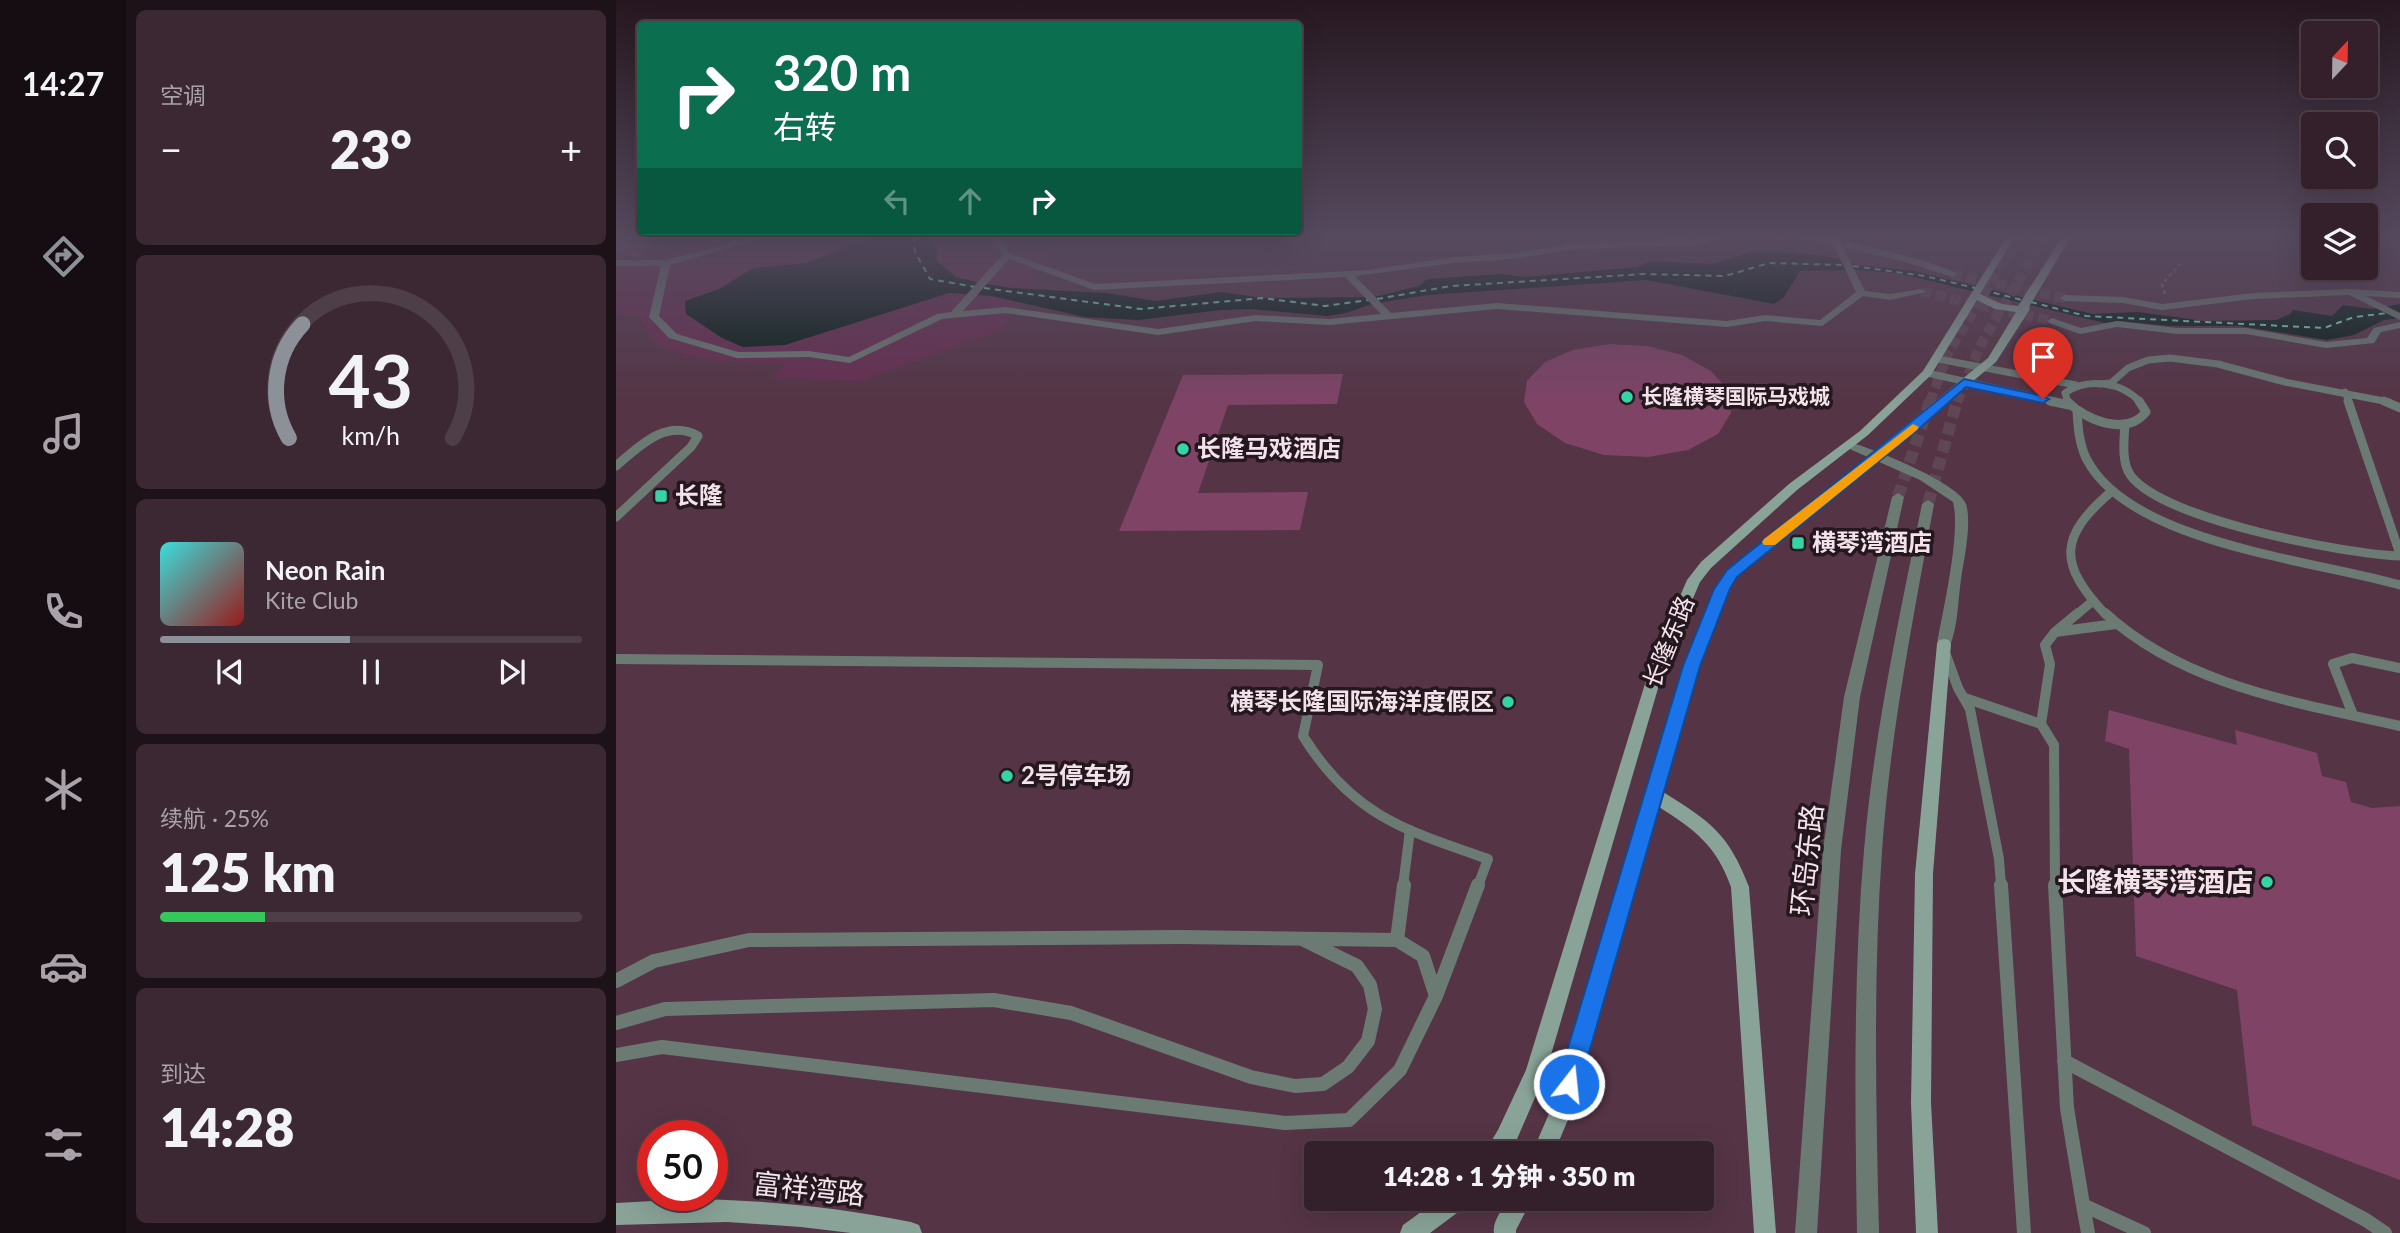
<!DOCTYPE html>
<html lang="zh">
<meta charset="utf-8">
<style>
:root{--surface:#34202b;--page:#3c2833;--text:#f1f3f6;--muted:#a9a3a9;--line:#4e3e47;--accent:#8c9099}
body{margin:0;font-family:Lato,"Noto Sans SC",sans-serif;background:var(--page);color:var(--text);height:100vh;display:flex;flex-direction:column;font-size:26px;white-space:nowrap}
*{box-sizing:border-box;margin:0}
p{font-size:23px;color:var(--muted)}
.icon{flex:none;width:38px;height:38px;fill:none;stroke:currentColor;stroke-width:2;stroke-linecap:round;stroke-linejoin:round}
.map{position:relative;flex:1;overflow:hidden}
.details{display:flex;flex-direction:column;gap:10px;padding:10px;background:#1d1218;width:490px}
.details>*{flex:none}
.banner{position:absolute;left:21px;top:21px;width:665px;height:214px;border-radius:7px;box-shadow:0 7px 28px #0002,0 0 0 2px var(--line);background:#0b6e4f;color:#fff;overflow:hidden}
.needle{width:46px;rotate:22deg}
.fabs{position:absolute;left:1685px;top:21px;display:grid;gap:14px}
.fabs a{display:grid;place-items:center;width:77px;height:77px;border-radius:7px;background:var(--surface);box-shadow:0 7px 28px #0002,0 0 0 2px var(--line);font-size:35px}
.speed{position:absolute;left:21px;top:1120px;display:flex;gap:14px;font-size:35px;font-weight:700;text-align:center}
.speed>*{display:grid;place-content:center;width:91px;height:91px;border-radius:50%;background:var(--surface);box-shadow:0 7px 28px #0002,0 0 0 2px var(--line);line-height:1}
.speed .limit{border:10px solid #d22;background:#fff;color:#111}
.pin{position:absolute;display:grid;place-items:center;width:60px;height:60px;color:#fff;margin:-72px -30px;border-radius:50% 50% 50% 0;rotate:-45deg;box-shadow:0 0 7px #0007}
.pin .icon{rotate:45deg}
.me{position:absolute;width:77px;margin:-38px;rotate:16deg;stroke-linejoin:round;filter:drop-shadow(0 0 5px #0008)}
.turn{display:flex;align-items:center;gap:24px;height:147px;padding:0 21px;font-size:32px}
.turn .icon{width:91px;height:91px;stroke-width:2.5}
.turn b{display:block;font-size:49px;line-height:60px}
.lanes{display:flex;align-items:center;height:66px;padding:0 21px;background:#0003;justify-content:center;gap:35px;direction:ltr}
.lanes .off{opacity:.35}
.big{font-size:52px;font-weight:800;line-height:1.1}
.details .widget{flex:1;display:flex;flex-direction:column;justify-content:center;gap:10px;min-width:0;padding:0 24px;border-radius:10px;background:var(--page)}
.details .dial{align-items:center;gap:0}
.dial svg{height:182px;overflow:visible;fill:none;stroke:var(--line);stroke-width:7;stroke-linecap:round;text-anchor:middle}
.dial text{fill:var(--text);stroke:none}
.song{display:flex;align-items:center;gap:21px}
.cover{width:84px;height:84px;border-radius:10px;background:linear-gradient(135deg,hsl(180 70% 55%),hsl(0 70% 35%))}
.played{height:7px;border-radius:4px;background:linear-gradient(90deg,var(--accent) 45%,var(--line) 45%)}
.keys{display:flex;justify-content:space-around;direction:ltr}
.heat{display:flex;justify-content:space-between;align-items:center;font-size:38px;direction:ltr}
.charge{height:10px;border-radius:5px;background:linear-gradient(90deg,#34c759 25%,var(--line) 0)}
.trip{position:absolute;left:688px;top:1141px;width:410px;height:70px;border-radius:7px;background:var(--surface);box-shadow:0 7px 28px #0002,0 0 0 2px var(--line);font-weight:800;line-height:70px;text-align:center}
main{display:flex;flex:1;min-height:0}
.dock{display:flex;flex-direction:column;width:126px;justify-content:space-around;align-items:center;background:#150d11;color:var(--muted)}
.dock .icon{width:49px;height:49px}
.dock .active{color:var(--accent)}
.dock b{font-size:32px;color:var(--text)}
.map>svg:first-child{display:block}
.built{fill:#543445;fill-rule:evenodd}
.green{fill:#672d50}
.water{fill:#021d14}
.lines{fill:none;stroke-linecap:round;stroke-linejoin:round}
.ferry{stroke:#72eac2;stroke-width:2;stroke-dasharray:6 5;stroke-linecap:butt}
.building{fill:#7f4366}
.street-tunnel-far1{stroke:#5f4654;stroke-width:10;stroke-dasharray:10 5;stroke-linecap:butt}
.street-tunnel{stroke:#5f4654;stroke-width:12;stroke-dasharray:12 6;stroke-linecap:butt}
.path{stroke:#87707c;stroke-width:2.5;stroke-dasharray:3.5 3.5;stroke-linecap:butt}
.lane-far3{stroke:#6b7b74;stroke-width:7}
.lane-far2{stroke:#6b7b74;stroke-width:9}
.lane-far1{stroke:#6b7b74;stroke-width:10}
.lane{stroke:#6b7b74;stroke-width:14}
.street{fill:#6b7b74;fill-rule:evenodd}
.secondary{fill:#89a398;fill-rule:evenodd}
.route{fill:#1a73e8;stroke:#114b97;stroke-width:2}
.slow{fill:#f59e0b}
.poi-dot{fill:#35d4a7;stroke:#24171e;stroke-width:2.5}
.labels{text-anchor:middle;stroke-width:7;stroke-linejoin:round;paint-order:stroke}
.far-poi-label{font-size:21px;font-weight:bold;fill:#f4e2eb;stroke:#24171e;text-anchor:start}
.poi-label{font-size:24px;font-weight:bold;fill:#f4e2eb;stroke:#24171e;text-anchor:start}
.street-label{font-size:24px;fill:#f4e2eb;stroke:#24171e}
.near-street-label{font-size:28px;fill:#f4e2eb;stroke:#24171e}
.near-poi-label{font-size:28px;font-weight:bold;fill:#f4e2eb;stroke:#24171e;text-anchor:end}
</style>
<main>
<nav class="dock">
<b>14:27</b>
<svg class="icon active" aria-label="directions" viewBox="0 0 24 24"><path d="M12 3l9 9-9 9-9-9zM9 14v-3h6M13 9l2 2-2 2"/></svg>
<svg class="icon" aria-label="music" viewBox="0 0 24 24"><path d="M9 18V5l10-2v13"/><circle cx="6" cy="18" r="3"/><circle cx="16" cy="16" r="3"/></svg>
<svg class="icon" aria-label="phone" viewBox="0 0 24 24"><path d="M5 4h4l2 5-3 2q2 4 5 5l2-3 5 2v4C11 20 4 13 5 4z"/></svg>
<svg class="icon" aria-label="climate" viewBox="0 0 24 24"><path d="M12 3v18M4 7l16 10M4 17L20 7"/></svg>
<svg class="icon" aria-label="car" viewBox="0 0 24 24"><path d="M5 17H2v-5l4-1 3-4h7l3 4 3 1v5h-3M9 17h6M6 11h13"/><circle cx="7" cy="17" r="2"/><circle cx="17" cy="17" r="2"/></svg>
<svg class="icon" aria-label="filters" viewBox="0 0 24 24"><path d="M4 7h16M4 17h16"/><circle cx="9" cy="7" r="2"/><circle cx="15" cy="17" r="2"/></svg>
</nav>
<section class="details">
<div class="widget"><p>空调</p>
<div class="heat"><a>−</a><b class="big">23°</b><a>+</a></div>
</div>
<div class="widget dial"><svg viewBox="0 0 100 80">
<path d="M14 69A42 42 0 1 1 86 69"/>
<path d="M14 69A42 42 0 0 1 20 19" stroke="#8c9099"/>
<text x="50" y="56" font-size="32" font-weight="700">43</text>
<text x="50" y="72" font-size="11">km/h</text>
</svg></div>
<div class="widget">
<div class="song"><i class="cover"></i><div><b>Neon Rain</b><p>Kite Club</p></div></div>
<div class="played"></div>
<div class="keys"><svg class="icon" aria-label="previous" viewBox="0 0 24 24"><path d="M18 5L8 12l10 7zM5 5v14"/></svg><svg class="icon" aria-label="pause" viewBox="0 0 24 24"><path d="M8 5v14M16 5v14"/></svg><svg class="icon" aria-label="next" viewBox="0 0 24 24"><path d="M6 5l10 7-10 7zM19 5v14"/></svg></div>
</div>
<div class="widget"><p>续航 · 25%</p><b class="big">125 km</b><div class="charge"></div></div>
<div class="widget"><p>到达</p><b class="big">14:28</b></div>
</section>
<div class="map">
<svg width="1784" height="1233" viewBox="0 0 1784 1233">
<rect width="100%" height="100%" fill="#452a39"/>
<path class="built" d="M0,236h1697l1,32h52v-32h34v997h-1784zM37,1136h59v59h-59zM700,1153h385v46h-385z"/>
<path class="green" d="M0,236h436l6,4 -56,90 -141,51 -88,-4 13,-13c-32,-1 -110,-2 -133,-24 -6,-6 -10,-17 -14,-24l-23,-2z"/>
<path class="water" d="M258,236h45l11,3 7,11v11l19,16 24,6 31,5 95,5 50,8 65,-9 41,6 112,-1 45,-11 8,-7 73,-5 27,3 110,-10 15,-6 60,3 38,-12 19,-2 56,6 33,9 55,6 180,43 45,-2 66,9 72,-1 14,-6 3,-4 39,6 11,-11 29,4 28,-5v14l-16,2 -30,15 -27,5 -87,-14h-70l-50,-5 -15,2 -208,-50 -43,-3 -54,1 -16,26 -10,7 -128,-24 -218,15 -56,9 -26,9 -19,3 -76,-7 -30,1 -83,10 -53,-3 -94,-21 -42,-3 -164,52 -42,2 -21,-9 -36,-24 -1,-13 34,-12 34,-21 53,-5z"/>
<g class="lines">
<path class="ferry" d="M298,236l1,16 15,27 45,8
M1237,266l72,10 50,12
M368,288l157,21 121,-11 63,8 43,-6
M1367,290l39,10
M761,299l74,-13 193,-12 81,2 44,-13 75,2
M1415,302l55,14 238,12 30,-11 34,-4"/>
</g>
<path class="building" d="M0,235h41l-20,22 -21,-5z
M993,344l38,2 35,9 29,16 18,20 2,22 -13,21 -30,16 -40,7 -44,-2 -39,-12 -28,-19 -13,-22 3,-21 18,-19 28,-12z
M727,374l-6,30 -109,1 -30,88 110,-1 -8,38 -181,1 64,-156z
M1493,710l128,35 -2,-15 82,23 5,23 24,6 5,20 21,6 28,-2v374l-148,-55 -15,-135 -101,-34 -7,-207 -24,-8z"/>
<g class="lines">
<path class="street-tunnel-far1" d="M1336,274l113,24
M1305,292l131,29
M1314,402l18,-49 71,-117
M1341,402l25,-60 63,-106"/>
<path class="street-tunnel" d="M1282,497l32,-96
M1312,504l29,-103"/>
<path class="path" d="M1549,294l-3,-10 20,-22"/>
<path class="lane-far3" d="M1322,359l138,26
M1311,373l130,29
M1483,384l12,-1 17,-15 20,-8 22,-2 48,6 67,18 104,20
M1729,392l4,10
M1452,402l-3,-9c22,-16 57,-11 75,9"/>
<path class="lane-far2" d="M1434,401l19,4
M1451,401c18,19 59,36 79,11l-7,-11
M1732,401l52,153
M1768,401l16,7
M1461,411c1,16 2,32 9,47 43,86 229,102 314,127
M1509,424c-1,16 -4,39 6,52 34,44 214,78 269,80
M0,466c23,-20 51,-48 82,-30l-7,11 -75,70
M1460,615l17,-14
M1490,615c-48,-51 -48,-78 6,-124"/>
<path class="lane-far1" d="M1489,613c79,73 194,90 295,113
M1439,632l61,-8
M1330,655l12,33 12,21 29,150 2,27
M0,659l702,6 -15,71c49,79 101,94 185,123l-10,27
M1349,698l76,26
M1737,715l-20,-51 19,-6 48,10
M787,886l7,-56
M1439,886l-1,-141 -13,-21 9,-60 -5,-19 10,-13 23,-19"/>
<path class="lane" d="M788,885l-7,55 26,16 13,40
M1385,885l23,348
M1439,885l12,223 16,97
M0,981l38,-20 95,-21 433,-3 215,3
M0,1023l49,-14 329,-9 77,13 180,64 44,9 28,-2 25,-17 20,-26 7,-32 -5,-24 -13,-19 -55,-27
M0,1055l46,-8 623,76 64,-3 51,-50 36,-74 42,-111
M1448,1061l302,159 19,13
M1472,1233l-5,-28 61,28"/>
<path class="street" d="M141,236h12l-99,29 -11,51 18,18 61,18 71,-1 40,6 88,-43 14,-2 51,-57 -11,-19h8l11,17 85,31 274,-14 85,-13 59,-4 62,-10 120,-4 14,-3h12l-26,9 -120,4 -62,10 -59,4 -99,13 36,37 106,-10 230,18 38,-6 55,5 36,-28 -23,-48 -28,-6 -1,-2c26,0 132,24 153,38l-5,3 -50,-16 -59,-14 22,44 25,3 31,-5 5,3 -36,8 -27,-4 -41,30 -57,-5 -38,6 -230,-18 -168,16 -73,-4 -98,14 -153,-22 -63,6 -92,44 -41,-6 -72,1 -68,-20 -20,-21 12,-51h-45v-6h50zM393,259l85,31 251,-13 36,37 -52,5 -73,-4 -98,14 -153,-22 -42,4z
M1733,289l51,3v6l-34,-2 34,17v7l-51,-25 -96,4 -91,11 -39,-7 -58,-2 -5,-3 5,-3 58,2 39,7 91,-11z
M1436,318l29,10 36,-7 60,7h69l80,14 41,-4 7,-10 26,-6v6l-19,4 -7,11 -48,5 -80,-14h-69l-60,-7 -37,7 -31,-11 -2,-2z
M1233,442c23,6 110,41 117,62 6,19 -2,55 -5,75 -3,21 -3,49 -12,69h-10l-2,-4c6,-35 24,-110 16,-142l-33,-22 -75,-33v-4z
M1282,493l6,4 -44,200 -19,153 -24,383h-22l28,-383 21,-153 48,-200z
M1312,500l6,4c-21,115 -44,230 -52,347 -9,127 -6,255 -3,382h-22c-2,-128 -4,-256 7,-383 10,-117 35,-231 58,-346z"/>
<path class="secondary" d="M1391,236h8l-35,58 22,10 16,2 45,-70h8l-42,71 1,2 -34,53 -259,215 -8,13 -30,75 -36,127c47,29 66,42 86,95l27,346h-22l-23,-346c-15,-42 -36,-57 -72,-80l-87,303 -18,43h-22l19,-44 134,-444 30,-76 12,-18 261,-213 28,-46 -21,-3 -18,-9 -46,75 -63,60 -71,55 -86,78 -11,14 -34,79 -120,411 -32,74 -6,7h-24l14,-23 28,-60 126,-409 35,-81 14,-18 88,-78 71,-53 63,-60z
M1328,639l5,1 2,4 -18,230 -2,229 7,130h-22l-5,-130 4,-229 22,-230 2,-4z
M74,1199c75,1 148,8 221,23l8,3 3,8h-71l-50,-6 -74,-5 -111,3v-22z
M823,1199h29l-3,8 -35,26h-30l3,-8z
M893,1199h23l-16,31v3h-22c-2,-12 9,-24 15,-34z"/>
</g>
<linearGradient id="sky" x2="0" y2="1"><stop stop-color="#26171f"/><stop offset="0.58" stop-color="#564a5f"/><stop offset="1" stop-color="#564a5f" stop-opacity="0"/></linearGradient>
<rect width="1784" height="408" fill="url(#sky)"/>
<path class="route" d="M1348,379l79,17 6,3 -6,4 -77,-16 -45,40 -184,150 -7,12 -30,77 -120,418 -3,8 -8,4 -9,-4 -3,-8 126,-418 31,-77 13,-19z"/>
<path class="slow" d="M1297,424l6,3 -2,3 -142,115h-11l-2,-3 2,-3z"/>
<g class="poi-dot">
<circle cx="1011" cy="397" r="7"/>
<circle cx="567" cy="449" r="7"/>
<rect x="38" y="489" width="14" height="14" rx="3.5"/>
<rect x="1175" y="536" width="14" height="14" rx="3.5"/>
<circle cx="892" cy="702" r="7"/>
<circle cx="391" cy="776" r="7"/>
<circle cx="1651" cy="882" r="7"/>
</g>
<g class="labels">
<g class="far-poi-label">
<text x="1025" y="404">长隆横琴国际马戏城</text>
</g>
<g class="poi-label">
<text x="581" y="457">长隆马戏酒店</text>
<text x="59" y="504">长隆</text>
<text x="1196" y="551">横琴湾酒店</text>
<text x="878" y="710" text-anchor="end">横琴长隆国际海洋度假区</text>
<text x="405" y="784">2号停车场</text>
</g>
<g class="street-label">
<text transform="translate(1053 642) rotate(-68)" y="8">长隆东路</text>
</g>
<g class="near-street-label">
<text transform="translate(1191 860) rotate(-84)" y="10">环岛东路</text>
<text transform="translate(193 1189) rotate(6)" y="10">富祥湾路</text>
</g>
<g class="near-poi-label">
<text x="1637" y="892">长隆横琴湾酒店</text>
</g>
</g>
</svg>
<div class="fabs">
<a><svg class="needle" viewBox="-14 -14 28 28"><path d="M0-13l5 13h-10z" fill="#e53935"/><path d="M0 13l5-13h-10z" fill="#a9a3a9"/></svg></a>
<a><svg class="icon" aria-label="search" viewBox="0 0 24 24"><circle cx="10" cy="10" r="6"/><path d="M15 15l6 6"/></svg></a>
<a><svg class="icon" aria-label="layers" viewBox="0 0 24 24"><path d="M12 4l9 5-9 5-9-5zM3 14l9 5 9-5"/></svg></a>
</div>
<div class="speed"><div class="limit">50</div></div>
<div class="pin" style="left:1427px;top:399px;background:#d93025"><svg class="icon" aria-label="arrive" viewBox="0 0 24 24"><path d="M6 21V4h12l-3 4 3 4H6"/></svg></div>
<svg class="me" style="left:953px;top:1084px" viewBox="-20 -20 40 40"><circle r="17" fill="#1a73e8" stroke="#fff" stroke-width="3"/><path d="M0-11L8 9 0 5-8 9z" fill="#fff"/></svg>
<div class="trip">14:28 · 1 分钟 · 350 m</div>
<div class="banner">
<div class="turn"><svg class="icon" aria-label="right" viewBox="0 0 24 24"><path d="M7 20v-9h11M14 6l5 5-5 5"/></svg><div><b>320 m</b>右转</div></div>
<div class="lanes"><svg class="icon off" aria-label="left" viewBox="0 0 24 24"><path d="M17 20v-9H6M10 6l-5 5 5 5"/></svg><svg class="icon off" aria-label="ahead" viewBox="0 0 24 24"><path d="M12 20V5M6 11l6-6 6 6"/></svg><svg class="icon" aria-label="right" viewBox="0 0 24 24"><path d="M7 20v-9h11M14 6l5 5-5 5"/></svg></div>
</div>
</div>
</main>
